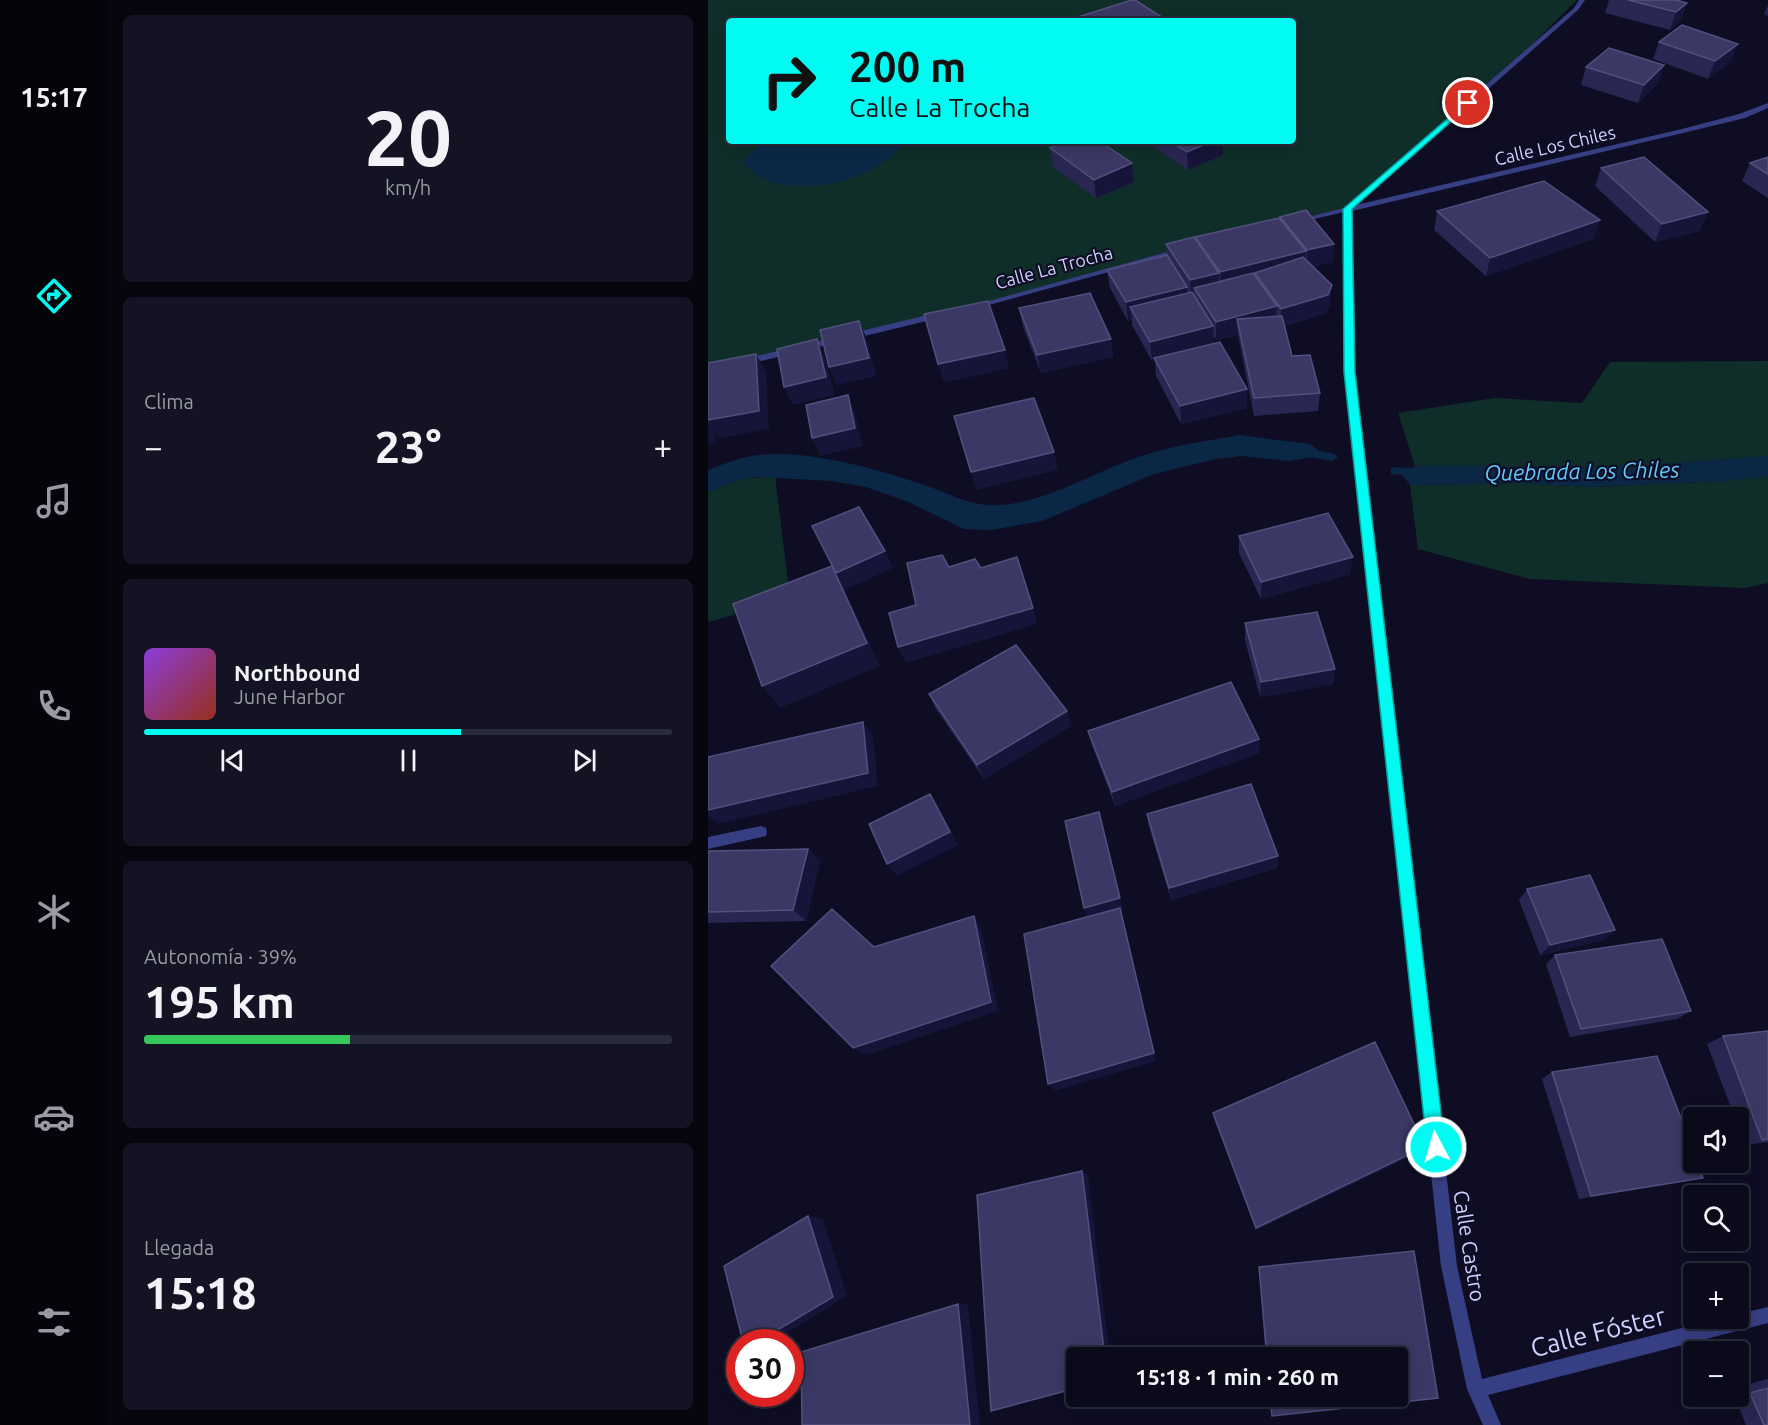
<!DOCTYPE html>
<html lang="es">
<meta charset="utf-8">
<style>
:root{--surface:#0a0a1b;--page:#131324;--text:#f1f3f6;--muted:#999aa3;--line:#2a2b3a;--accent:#00fbf2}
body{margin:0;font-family:Ubuntu,sans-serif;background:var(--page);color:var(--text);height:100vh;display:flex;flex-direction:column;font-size:22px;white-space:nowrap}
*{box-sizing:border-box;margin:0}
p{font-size:20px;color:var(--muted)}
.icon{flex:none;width:33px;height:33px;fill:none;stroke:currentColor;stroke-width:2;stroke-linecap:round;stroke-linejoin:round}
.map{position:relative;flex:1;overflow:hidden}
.drawer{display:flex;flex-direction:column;gap:15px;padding:15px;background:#06060f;width:600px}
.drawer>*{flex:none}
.hud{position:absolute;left:18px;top:18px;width:570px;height:126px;border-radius:6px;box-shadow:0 3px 15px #0003,0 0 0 2px var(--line);background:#00fbf2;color:#111;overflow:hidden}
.tools{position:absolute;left:975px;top:1107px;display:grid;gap:12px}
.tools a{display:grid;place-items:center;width:66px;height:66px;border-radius:6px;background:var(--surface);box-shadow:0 3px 15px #0003,0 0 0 2px var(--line);font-size:30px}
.speed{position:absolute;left:18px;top:1329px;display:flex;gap:12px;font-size:30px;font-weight:700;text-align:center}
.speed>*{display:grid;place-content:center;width:78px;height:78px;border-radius:50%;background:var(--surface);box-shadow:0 3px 15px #0003,0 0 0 2px var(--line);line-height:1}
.speed .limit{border:9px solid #d22;background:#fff;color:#111}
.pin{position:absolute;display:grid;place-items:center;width:51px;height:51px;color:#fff;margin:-26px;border:3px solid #fff;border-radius:50%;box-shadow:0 2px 6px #0007}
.me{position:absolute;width:66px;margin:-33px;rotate:354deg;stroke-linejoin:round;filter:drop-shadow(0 0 4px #0008)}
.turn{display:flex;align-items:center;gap:21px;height:126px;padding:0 24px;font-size:27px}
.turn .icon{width:78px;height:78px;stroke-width:2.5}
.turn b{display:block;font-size:42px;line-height:51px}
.big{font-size:45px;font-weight:700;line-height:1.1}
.drawer .card{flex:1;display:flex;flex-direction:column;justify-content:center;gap:9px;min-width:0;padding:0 21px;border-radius:9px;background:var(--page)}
.drawer .dial{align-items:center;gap:0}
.dial b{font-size:78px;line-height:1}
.song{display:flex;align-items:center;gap:18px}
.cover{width:72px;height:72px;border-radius:9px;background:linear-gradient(135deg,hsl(270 70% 55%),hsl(10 70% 35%))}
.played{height:6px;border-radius:3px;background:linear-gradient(90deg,var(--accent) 60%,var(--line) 60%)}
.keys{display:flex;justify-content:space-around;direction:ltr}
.heat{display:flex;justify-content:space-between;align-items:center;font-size:33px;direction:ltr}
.charge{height:9px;border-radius:4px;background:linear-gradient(90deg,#34c759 39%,var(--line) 0)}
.trip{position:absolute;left:358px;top:1347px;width:342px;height:60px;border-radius:6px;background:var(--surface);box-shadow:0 3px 15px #0003,0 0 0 2px var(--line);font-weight:700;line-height:60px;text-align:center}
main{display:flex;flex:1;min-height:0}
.tab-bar{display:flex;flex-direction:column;width:108px;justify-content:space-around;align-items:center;background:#04040b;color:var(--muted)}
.tab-bar .icon{width:42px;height:42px}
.tab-bar .on{color:var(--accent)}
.tab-bar b{font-size:27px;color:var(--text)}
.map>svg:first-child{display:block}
.green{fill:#102e29;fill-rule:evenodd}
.water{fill:#0a2846}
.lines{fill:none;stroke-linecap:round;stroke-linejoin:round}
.stream{fill:#0a2846;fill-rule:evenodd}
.minor{fill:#373f84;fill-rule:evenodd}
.wall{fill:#292652}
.shaded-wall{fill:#161438}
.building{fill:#3b3865;stroke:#52507d;stroke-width:1.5}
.route{fill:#00fbf2;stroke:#00a39d;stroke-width:1.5}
.labels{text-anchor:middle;stroke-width:4.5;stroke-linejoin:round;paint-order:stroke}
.far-street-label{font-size:18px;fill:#d0d1ff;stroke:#0e0d24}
.street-label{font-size:21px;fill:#d0d1ff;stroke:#0e0d24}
.water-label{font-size:22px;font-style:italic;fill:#5ecaff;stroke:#0e0d24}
.near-street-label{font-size:26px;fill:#d0d1ff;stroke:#0e0d24}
</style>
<main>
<nav class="tab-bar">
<b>15:17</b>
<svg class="icon on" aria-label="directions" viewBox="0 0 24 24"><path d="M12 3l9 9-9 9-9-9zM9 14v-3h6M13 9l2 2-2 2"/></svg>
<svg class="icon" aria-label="music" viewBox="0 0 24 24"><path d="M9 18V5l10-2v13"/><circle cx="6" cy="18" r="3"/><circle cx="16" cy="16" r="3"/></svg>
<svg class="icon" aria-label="phone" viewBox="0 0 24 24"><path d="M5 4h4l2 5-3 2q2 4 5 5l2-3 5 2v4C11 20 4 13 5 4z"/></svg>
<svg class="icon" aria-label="climate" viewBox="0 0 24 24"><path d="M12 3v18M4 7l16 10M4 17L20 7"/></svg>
<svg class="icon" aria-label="car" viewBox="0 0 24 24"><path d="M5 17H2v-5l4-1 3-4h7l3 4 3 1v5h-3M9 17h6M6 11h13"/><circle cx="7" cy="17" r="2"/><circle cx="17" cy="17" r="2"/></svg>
<svg class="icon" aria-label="filters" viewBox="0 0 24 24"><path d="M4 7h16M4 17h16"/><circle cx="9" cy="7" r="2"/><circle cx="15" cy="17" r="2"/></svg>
</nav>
<section class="drawer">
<div class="card dial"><b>20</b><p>km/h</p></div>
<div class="card"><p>Clima</p>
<div class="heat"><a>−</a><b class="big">23°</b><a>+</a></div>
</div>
<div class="card">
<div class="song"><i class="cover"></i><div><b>Northbound</b><p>June Harbor</p></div></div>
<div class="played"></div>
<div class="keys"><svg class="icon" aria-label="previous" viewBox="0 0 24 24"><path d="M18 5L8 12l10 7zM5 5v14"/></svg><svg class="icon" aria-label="pause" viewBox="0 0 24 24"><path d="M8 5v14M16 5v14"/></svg><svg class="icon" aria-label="next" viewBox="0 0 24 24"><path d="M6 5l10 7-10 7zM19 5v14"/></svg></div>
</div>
<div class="card"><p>Autonomía · 39%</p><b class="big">195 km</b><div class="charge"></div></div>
<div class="card"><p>Llegada</p><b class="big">15:18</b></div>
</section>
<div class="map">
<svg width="1060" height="1425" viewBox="0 0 1060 1425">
<rect width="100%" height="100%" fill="#0e0d24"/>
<path class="green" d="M0,0h869l-75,74 -154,135 -455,119 -185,42zM21,21h564v120h-564z
M1060,361v95l-134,10h-219l-17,-53 97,-15 87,5 28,-41z
M67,476l15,123 -82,23v-130l34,-13z
M1060,476v107l-23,5 -215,-9 -112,-30 -8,-64 114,-2 64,4 135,-6z"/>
<path class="water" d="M62,141h135v1c-7,7 -15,16 -24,22 -34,23 -113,37 -138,-3l14,-13z
M531,435l71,9 14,11 -35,6 -48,-5 -25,3 -62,15 -112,47 -51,9 -27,-1 -58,-28 -40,-14 -34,-6 -74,-4 -16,2 -34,13v-22c14,-6 29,-11 43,-14 51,-9 131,14 179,31 25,9 42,20 69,18 49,-2 99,-36 146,-50 30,-10 63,-14 94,-20z
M1060,456v20l-45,5 -135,6 -64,-4 -114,2 -9,-12 14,-7h219z"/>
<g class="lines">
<path class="stream" d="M599,449l25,4 6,4 -6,4 -29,-5 -2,-3z
M687,467l24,2 6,4 -6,4 -28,-3v-6z"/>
<path class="minor" d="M871,0h6l-7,10 -222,195 326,-76 57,-15 29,-11v5l-23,10 -62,15 -331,78 2,161 103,894 25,113 239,-61h17v-4l30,-7v16l-280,72 13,30h-18l-16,-36 -26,-123 -97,-894v-160l-47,11 -4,-2 51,-13 230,-200z
M470,249l7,2 -207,57h-6l-1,-2z
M232,312l3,1v4l-199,48 -5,-3 5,-3z
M53,826l5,2 1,4 -1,4 -58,13v-12z"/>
</g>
<path class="wall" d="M901,0h72l-1,1 7,2 -6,17 -11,10 -65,-17z
M1060,5v11l-4,-2z
M951,42l72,19 -23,18 -55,-20z
M956,65l-6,18 -20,20 -57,-18 5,-18z
M437,141h78v14l-35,15z
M342,148l84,34 -38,16 -43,-31z
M1060,157v41l-26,-17 8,-18z
M893,168l99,63 -45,11 -60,-56z
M729,211l157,28 -108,37 -52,-46z
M572,217l54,27 -2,18 -19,5 17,37 -4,9 -41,13 7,30 28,37 -2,18 -64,5 -16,-81 -22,5 -2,-4v8l33,64 -66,16 -25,-48 -1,-16 -3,1 -20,-36v-5l-4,1 -18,-33 -3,-18 60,-15 -1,-11 29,-4v-3l85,-18z
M311,308l92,31 2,18 -72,16 -18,-46z
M531,536l111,38 -89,25 -22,-46z
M537,623l90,46 -2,15 -73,13 -15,-57z
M221,694l138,17 4,15 -87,53 -48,-70z
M380,731l171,22 -144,53 -23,-61z
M439,814l131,42 -1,12 -106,32 -22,-73z
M100,849l12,12 -14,60 -98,2v-72z
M819,889l77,51 -64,15 -21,-55z
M847,955l136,56 -14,8 -107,18 -24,-73z
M1060,1031v111l-23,3 -7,-18v-9h-3l-28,-74 16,-8z
M844,1072l151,106 -15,3 -109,18 -37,-120z
M505,1113l212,34 -6,5 -163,78 -42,-111z
M706,1251l24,147 -166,18 -2,-20h128v-38h-132l-7,-90z
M1060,1379v46h-22l-12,-29h4v-9z"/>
<path class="shaded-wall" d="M979,3l-6,17 -11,10 6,-18z
M1030,44l-7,17 -23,18 7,-18z
M956,65l-6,18 -20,20 6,-18z
M505,141h10v14l-35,15 -1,-18z
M424,163l2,19 -38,16 -2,-18z
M1000,212l-8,19 -45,11 7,-18z
M892,220l-6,19 -108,37 4,-18z
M626,244l-2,18 -26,7 1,-19z
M598,251l-2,19 -49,3v9l-34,9 -1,-19z
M511,273v18l-25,-3v9l-3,1 -1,-18z
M624,285l-2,19 -4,9 -46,14 1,-18z
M479,287l1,18 -58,2 2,13 -4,1 -2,-19z
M569,306l-1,19 -39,-6 1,16 -22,5v-18z
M151,321l8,18 9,37 -39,9 -8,-18z
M505,326l1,18 -60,14 1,2 -3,1 -2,-19z
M109,339l8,19 10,37 -42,10 -9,-18z
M403,339l2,18 -72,16 -4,-18z
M297,350l4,18 -65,15 -6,-19z
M48,354l10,18 3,57 -50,9 -4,-6 1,10 -8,2v-36z
M539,389v19l-66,16 -1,-18z
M140,395l7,18 8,33 -42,10 -9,-18z
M346,452l4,18 -82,20 -5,-18z
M177,551l8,17 -48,22 35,76 -100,42 -18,-22 70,-120z
M645,557l-3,17 -89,25v-17z
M325,608l4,16 -131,39 -8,-16z
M627,669l-2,15 -73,13 1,-15z
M359,711l4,15 -87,53 -7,-14z
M155,722l10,14 5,50 -160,38 -10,-8v-6z
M551,739v14l-144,53 -3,-14z
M222,794l9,13 19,38 -61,31 -10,-12z
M391,812l24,97 -2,1 35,151 -101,30 -7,-7 40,-165 -4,-11z
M100,849l12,12 -14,60 -13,-11z
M570,856l-1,12 -106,32 -2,-12z
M266,916l7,11 17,84 -132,44 -13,-7z
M907,930l-11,10 -64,15 10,-10z
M717,1147l-6,5 -163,78v-2z
M374,1171l6,4 22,183h-5z
M100,1216l15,3 24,77 -75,46h-15z
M250,1304h10l12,121h-10z"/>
<path class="building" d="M424,0h3l33,21h-103z
M920,0h48l11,3 -11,9z
M974,25l56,19 -23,17 -56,-19z
M901,48l55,17 -20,20 -58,-18z
M360,141h31l33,22 -38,17 -44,-32z
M462,141h43l-26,11z
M936,157l64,55 -46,12 -61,-56z
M1060,157v17l-18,-11z
M836,181l56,39 -110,38 -53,-47z
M598,210l28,34 -27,6 -27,-33z
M571,218l27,33 -86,21 -25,-35z
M486,237l25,36 -29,7 -24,-36z
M459,255l20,32 -61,15 -19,-32z
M595,257l29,28 -4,10 -47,14 -26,-36z
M545,273l24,33 -61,16 -22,-34z
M484,292l21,34 -63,16 -20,-35z
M382,293l21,46 -74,16 -18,-47z
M280,301l17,49 -67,14 -14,-50z
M574,316l10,40 18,-1 10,38 -66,5 -17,-79z
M151,321l10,37 -40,9 -9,-37z
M109,339l9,38 -42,10 -7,-38z
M512,342l27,47 -67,17 -26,-48z
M48,354l3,57 -51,9v-57z
M140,395l7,33 -43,10 -6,-33z
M326,398l20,54 -83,20 -17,-56z
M151,507l26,44 -49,22 -24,-47z
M620,513l25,44 -92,25 -22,-46z
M234,555l7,12 26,-8 6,9 36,-11 16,51 -135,39 -9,-34 27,-8 -9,-42z
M124,566l35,77 -105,43 -29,-82z
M609,612l18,57 -74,13 -16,-59z
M308,645l51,66 -90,54 -48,-71z
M523,682l28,57 -147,53 -24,-61z
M155,722l5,51 -160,37v-53z
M543,784l27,72 -109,32 -22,-74z
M222,794l20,38 -63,32 -18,-40z
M391,812l21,86 -36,10 -19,-87z
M100,849l-15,61 -85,2v-61z
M882,875l25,55 -65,15 -23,-56z
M412,908l34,145 -106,31 -24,-150z
M124,909l42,38 100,-31 17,86 -138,46 -82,-82z
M954,939l29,72 -110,18 -26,-74z
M1060,1031v108l-6,1 -39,-104z
M667,1042l50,105 -169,81 -43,-115z
M949,1056l37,96v10h3l6,16 -112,18 -39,-124z
M374,1171l23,187h-28v30l-86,23 -14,-216z
M100,1216l25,81 -76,45h-14l-19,-76z
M706,1251l24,147 -166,18 -2,-20h128v-38h-131l-8,-91z
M250,1304l12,121h-168l-1,-73z
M1060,1388v37h-4l-14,-32z"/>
<path class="route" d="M760,101l4,2 -2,2 -118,104 3,163 90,775 -3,6 -6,3 -6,-3 -3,-6 -83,-775 -1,-163z"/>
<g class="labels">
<g class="far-street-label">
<text transform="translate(847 146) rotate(-13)" y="6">Calle Los Chiles</text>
<text transform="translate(346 268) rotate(-15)" y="6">Calle La Trocha</text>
</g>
<g class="street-label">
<text transform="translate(761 1246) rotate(81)" y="7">Calle Castro</text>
</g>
<g class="water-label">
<text transform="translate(874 471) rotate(-1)" y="8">Quebrada Los Chiles</text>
</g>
<g class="near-street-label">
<text transform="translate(890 1332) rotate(-14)" y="9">Calle Fóster</text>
</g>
</g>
</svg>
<div class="tools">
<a><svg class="icon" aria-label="sound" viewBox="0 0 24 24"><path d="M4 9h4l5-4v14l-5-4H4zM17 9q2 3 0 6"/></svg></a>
<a><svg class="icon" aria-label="search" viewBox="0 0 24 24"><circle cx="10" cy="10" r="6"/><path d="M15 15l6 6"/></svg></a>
<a>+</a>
<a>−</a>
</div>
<div class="speed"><div class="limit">30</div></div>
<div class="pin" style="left:760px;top:103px;background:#d93025"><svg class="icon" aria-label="arrive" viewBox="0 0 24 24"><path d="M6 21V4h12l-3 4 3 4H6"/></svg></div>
<svg class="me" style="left:728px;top:1147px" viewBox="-20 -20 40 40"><circle r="17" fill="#00fbf2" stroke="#fff" stroke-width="3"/><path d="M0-11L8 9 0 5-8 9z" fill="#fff"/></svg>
<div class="trip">15:18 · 1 min · 260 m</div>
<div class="hud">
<div class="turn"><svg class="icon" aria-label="right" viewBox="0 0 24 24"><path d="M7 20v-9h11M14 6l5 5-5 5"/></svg><div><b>200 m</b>Calle La Trocha</div></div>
</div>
</div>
</main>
